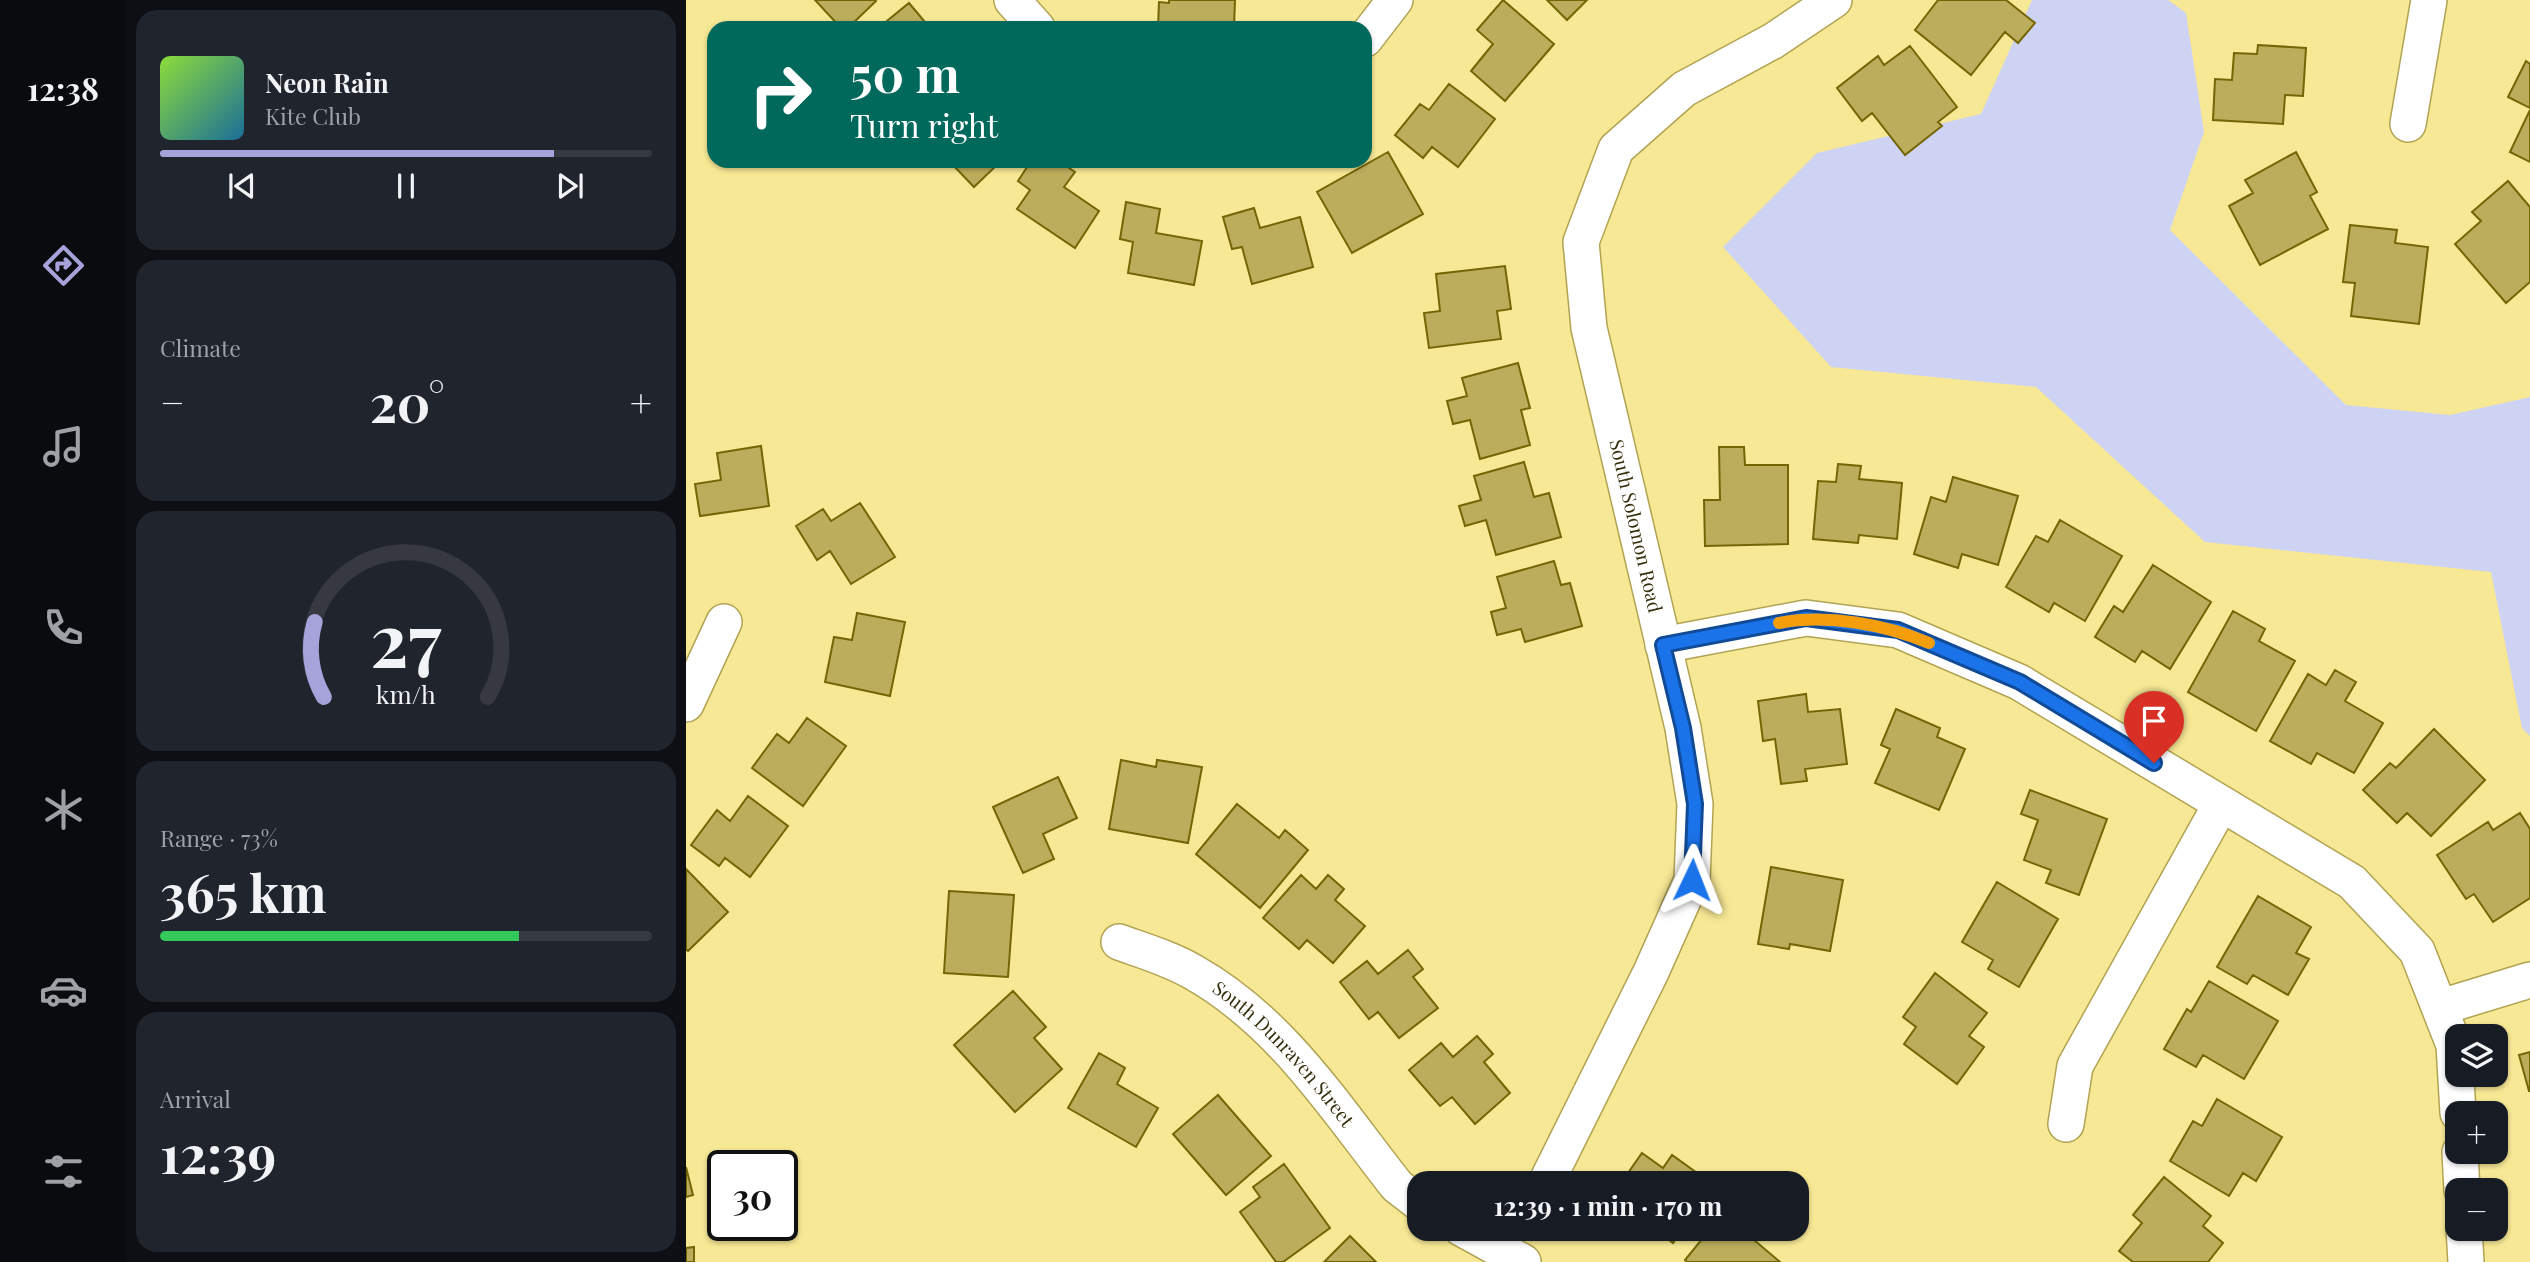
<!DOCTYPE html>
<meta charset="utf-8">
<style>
:root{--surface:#171b24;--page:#20242c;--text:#f1f3f6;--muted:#9ea1a6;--line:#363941;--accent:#a5a3da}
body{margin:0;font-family:"Playfair Display",serif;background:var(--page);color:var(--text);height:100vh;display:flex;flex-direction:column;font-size:26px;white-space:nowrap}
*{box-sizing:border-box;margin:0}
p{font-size:23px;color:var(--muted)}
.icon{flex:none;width:38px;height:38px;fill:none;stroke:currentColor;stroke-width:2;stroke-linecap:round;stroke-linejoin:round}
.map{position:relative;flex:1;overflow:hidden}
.side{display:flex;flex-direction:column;gap:10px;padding:10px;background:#0d0f14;width:560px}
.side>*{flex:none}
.top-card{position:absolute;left:21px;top:21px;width:665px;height:147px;border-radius:21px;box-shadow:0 2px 5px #0004;background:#00695c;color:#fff;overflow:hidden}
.fabs{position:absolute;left:1759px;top:1024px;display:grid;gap:14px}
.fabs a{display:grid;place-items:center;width:63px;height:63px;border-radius:14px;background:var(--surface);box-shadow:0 2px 5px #0004;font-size:35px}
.speed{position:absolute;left:21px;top:1150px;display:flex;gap:14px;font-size:35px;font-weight:700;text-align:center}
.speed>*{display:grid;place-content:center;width:91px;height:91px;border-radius:50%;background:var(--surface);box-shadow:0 2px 5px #0004;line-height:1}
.speed .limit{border:4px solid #111;border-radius:10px;background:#fff;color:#111}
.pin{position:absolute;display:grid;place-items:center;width:60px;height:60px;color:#fff;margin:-72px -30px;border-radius:50% 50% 50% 0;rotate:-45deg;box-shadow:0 0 7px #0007}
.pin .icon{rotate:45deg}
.me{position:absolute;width:77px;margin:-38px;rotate:2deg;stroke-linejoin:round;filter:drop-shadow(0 0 5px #0008)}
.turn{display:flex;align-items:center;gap:24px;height:147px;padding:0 28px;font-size:32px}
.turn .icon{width:91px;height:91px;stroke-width:2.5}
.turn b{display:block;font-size:49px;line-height:60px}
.big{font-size:52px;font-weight:700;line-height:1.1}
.side .widget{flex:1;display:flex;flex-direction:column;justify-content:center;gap:10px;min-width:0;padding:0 24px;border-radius:21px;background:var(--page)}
.side .dial{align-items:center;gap:0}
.dial svg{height:182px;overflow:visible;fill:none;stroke:var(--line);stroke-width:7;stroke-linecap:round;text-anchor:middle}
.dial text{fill:var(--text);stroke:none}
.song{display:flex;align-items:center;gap:21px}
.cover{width:84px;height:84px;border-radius:10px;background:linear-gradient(135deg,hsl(90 70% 55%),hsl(200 70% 35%))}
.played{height:7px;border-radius:4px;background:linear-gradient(90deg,var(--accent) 80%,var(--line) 80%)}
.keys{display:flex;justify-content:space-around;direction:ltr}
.heat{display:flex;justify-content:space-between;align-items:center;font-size:38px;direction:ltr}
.charge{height:10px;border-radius:5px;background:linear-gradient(90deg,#34c759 73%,var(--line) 0)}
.trip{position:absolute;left:721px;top:1171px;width:402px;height:70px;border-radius:21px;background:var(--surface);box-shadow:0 2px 5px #0004;font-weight:700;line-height:70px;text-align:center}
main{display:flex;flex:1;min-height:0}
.dock{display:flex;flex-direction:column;width:126px;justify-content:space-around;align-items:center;background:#090b0e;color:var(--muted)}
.dock .icon{width:49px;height:49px}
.dock .selected{color:var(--accent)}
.dock b{font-size:32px;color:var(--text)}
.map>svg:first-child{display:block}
.green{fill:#ced3f4}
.building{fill:#bcad5c;stroke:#746605;stroke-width:2}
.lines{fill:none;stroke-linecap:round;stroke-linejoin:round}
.street-casing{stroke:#b2a352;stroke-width:38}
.street{stroke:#fff;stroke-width:35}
.route-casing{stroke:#114b97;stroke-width:18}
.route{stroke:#1a73e8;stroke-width:12}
.slow{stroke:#f59e0b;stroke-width:12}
.labels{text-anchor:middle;stroke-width:5;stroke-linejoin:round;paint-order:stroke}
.street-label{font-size:19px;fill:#36300d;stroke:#fff}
</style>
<main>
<nav class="dock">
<b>12:38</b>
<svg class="icon selected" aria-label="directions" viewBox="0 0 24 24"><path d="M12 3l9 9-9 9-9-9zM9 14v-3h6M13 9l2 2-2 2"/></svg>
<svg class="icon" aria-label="music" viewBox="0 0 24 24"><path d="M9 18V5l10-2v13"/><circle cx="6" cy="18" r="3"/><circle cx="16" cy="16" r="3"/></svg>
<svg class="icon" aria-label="phone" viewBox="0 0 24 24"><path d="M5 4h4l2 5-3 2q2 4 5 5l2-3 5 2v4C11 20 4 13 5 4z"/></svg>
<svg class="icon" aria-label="climate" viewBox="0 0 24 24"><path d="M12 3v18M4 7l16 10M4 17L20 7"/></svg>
<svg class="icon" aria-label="car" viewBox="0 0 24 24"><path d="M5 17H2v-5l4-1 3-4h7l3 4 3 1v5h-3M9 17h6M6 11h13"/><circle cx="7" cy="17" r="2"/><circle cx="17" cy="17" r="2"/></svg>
<svg class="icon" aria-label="filters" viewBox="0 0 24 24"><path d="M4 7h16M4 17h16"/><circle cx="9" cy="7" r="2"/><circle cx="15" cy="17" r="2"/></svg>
</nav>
<section class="side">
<div class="widget">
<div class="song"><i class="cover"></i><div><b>Neon Rain</b><p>Kite Club</p></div></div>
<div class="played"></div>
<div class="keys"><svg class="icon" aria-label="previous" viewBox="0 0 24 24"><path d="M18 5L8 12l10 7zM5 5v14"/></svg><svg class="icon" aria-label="pause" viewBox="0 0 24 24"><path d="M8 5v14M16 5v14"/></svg><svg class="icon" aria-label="next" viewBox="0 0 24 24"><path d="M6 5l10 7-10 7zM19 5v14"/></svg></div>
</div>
<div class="widget"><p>Climate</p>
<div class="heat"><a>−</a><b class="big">20°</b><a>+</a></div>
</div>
<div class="widget dial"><svg viewBox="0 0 100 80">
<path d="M14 69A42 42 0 1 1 86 69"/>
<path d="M14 69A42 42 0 0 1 10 36" stroke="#a5a3da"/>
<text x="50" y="56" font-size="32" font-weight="700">27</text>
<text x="50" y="72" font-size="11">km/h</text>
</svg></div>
<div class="widget"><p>Range · 73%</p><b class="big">365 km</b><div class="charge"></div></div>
<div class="widget"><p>Arrival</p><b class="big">12:39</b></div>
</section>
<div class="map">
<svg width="1844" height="1262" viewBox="0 0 1844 1262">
<rect width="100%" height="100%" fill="#f7e895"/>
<path class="green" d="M1346,0h136l18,13 18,119 -34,98 176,175 104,10 80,-18v339l-8,-8 -31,-156 -286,-30 -169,-155 -205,-20 -108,-120 94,-94 164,-39z"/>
<path class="building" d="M129,0h60l1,1 -28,27h-7z
M483,0h66l-1,28h-76l1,-26 10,1z
M817,0l51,44 -49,57 -34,-30 22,-27 -16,-14z
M861,0h40l-20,20z
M1252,0h68l29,23 -17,20 -13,-11 -34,43 -56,-45z
M223,3l21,25h-46l-2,-3z
M1572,45l48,3 -3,48 -18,-1 -2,29 -70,-4 2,-41 17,1 2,-27 23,1z
M1224,46l47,61 -19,15 4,4 -37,29 -33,-42 -10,8 -25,-33 41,-32 6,9z
M1840,61l4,3v44l-22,-11z
M763,84l46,35 -37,48 -26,-20 -9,11 -28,-23 25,-31 9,6z
M1844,110v52l-20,-10z
M702,152l35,62 -71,39 -35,-61z
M1610,152l21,40 -7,4 18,33 -68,36 -31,-59 24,-13 -8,-13z
M263,161h52l-27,26z
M345,161h28l16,11 -11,15 35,24 -24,37 -58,-39 13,-19 -12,-9z
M1822,181l22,26v75l-24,21 -51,-59 26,-23 -9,-9z
M440,202l34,7 -4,24 46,8 -8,44 -66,-12 5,-31 -13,-3z
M568,208l6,20 40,-11 13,50 -61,17 -10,-37 -10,2 -9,-32z
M1664,225l47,5 -2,13 33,4 -9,77 -68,-8 4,-33 -12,-1z
M819,266l6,43 -14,2 4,28 -72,9 -5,-35 16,-2 -4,-37z
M832,363l12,45 -9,2 9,35 -50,14 -10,-39 -17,4 -6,-23 20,-5 -5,-18z
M75,446l8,60 -69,10 -5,-32 26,-4 -4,-27z
M1033,447h25l1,18h43v79l-83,2 -1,-46h16z
M838,462l10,35 15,-4 12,44 -65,18 -10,-35 -21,6 -6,-20 22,-6 -7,-24z
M1152,464l23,2 -2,13 43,4 -5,56 -38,-4 -1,8 -45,-4 5,-58 18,1z
M1267,477l65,19 -20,69 -36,-11 -4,14 -44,-14 17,-57 15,5z
M174,503l35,54 -44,27 -21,-33 -13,9 -21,-34 27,-17 8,12z
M1374,520l62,36 -37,65 -31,-18 -5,9 -43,-25 30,-51 12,6z
M868,561l7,24 9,-2 12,43 -57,16 -4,-13 -24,6 -6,-23 15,-4 -9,-31z
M1467,565l58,37 -41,67 -28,-18 -7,11 -40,-25 19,-31 9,6z
M1547,611l32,18 -6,12 36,20 -39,70 -68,-39z
M171,613l48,9 -15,74 -65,-14 9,-45 18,3z
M1649,670l21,12 -11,19 38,22 -29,50 -37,-20 -6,11 -41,-23 38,-67 18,11z
M1120,694l2,18 32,-3 7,55 -42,5 2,12 -26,3 -6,-45 -12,2 -5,-40z
M1210,709l44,19 -3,9 28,12 -26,61 -64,-27 15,-34 -9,-4z
M121,718l39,28 -43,60 -51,-38 25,-34 12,9z
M1748,729l51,51 -54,56 -24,-23 -10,10 -34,-33 27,-27 6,5z
M435,760l35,7 1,-7 45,7 -14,76 -79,-14z
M372,777l19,41 -34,16 11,25 -31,14 -30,-66z
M1344,790l77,29 -28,76 -33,-12 5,-13 -27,-10 14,-40 -17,-6z
M62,796l40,30 -38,51 -25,-19 -6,8 -28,-21 26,-35 13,11z
M551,804l42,34 6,-8 23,20 -48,58 -64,-54z
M1834,813l10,16v69l-37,24 -19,-28 -8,5 -29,-44 51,-33 5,8z
M1085,867l72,13 -13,71 -40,-7 -1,5 -31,-5z
M0,869l42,43 -40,39 -2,-2z
M615,875l15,14 12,-14 16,14 -9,11 30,26 -32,37 -26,-23 -8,9 -36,-31z
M1311,882l61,37 -39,68 -31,-18 5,-9 -31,-18z
M263,891l65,4 -6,82 -64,-4z
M1572,896l53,31 -15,26 13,6 -21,36 -35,-20 -6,9 -30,-17z
M722,950l15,19 -10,8 25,31 -39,30 -21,-26 -9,7 -29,-37 27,-21 11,13z
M1249,973l52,40 -18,23 15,11 -27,37 -53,-40 12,-17 -13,-10z
M1523,981l69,40 -34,58 -41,-24 -7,12 -32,-18 23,-40 4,3z
M327,991l33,36 -12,11 28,31 -47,43 -61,-67z
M791,1036l16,18 -9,8 26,31 -35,31 -23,-27 -12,9 -31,-36 32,-27 12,14z
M1844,1052v39h-1l-10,-36z
M413,1053l26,15 -8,16 41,24 -22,39 -68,-39z
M532,1095l53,61 -45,39 -53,-61z
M1531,1099l65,38 -26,44 -13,-8 -14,23 -59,-35 23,-40 9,5z
M956,1153l21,15 9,-13 39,28h-90z
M598,1164l46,64 -47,34h-7l-36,-50 20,-15 -7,-10z
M0,1167l7,28 -7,2z
M1478,1177l47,39 -8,10 20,17 -15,19h-75l-14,-11 23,-28 -9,-8z
M967,1228h30l-10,15z
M1025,1228h29l40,34h-93l-2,-2z
M664,1236l26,26h-52z
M8,1247v15h-8v-14z"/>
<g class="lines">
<g class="street-casing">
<g id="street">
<path d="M326,0l25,28"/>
<path d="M679,39l30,-39"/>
<path d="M1722,124l21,-124"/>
<path d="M977,645l143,-27 92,12 121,52 333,200 65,69 37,94 4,68"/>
<path d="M0,704l38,-82"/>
<path id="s1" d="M433,942c25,9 52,17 74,30 89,50 143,137 204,214l22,17"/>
<path d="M1755,1007l89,-27"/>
<path d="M1380,1124l9,-58 146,-262"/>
<path d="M1774,1152l2,38"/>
<path d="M860,1183l105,-211 41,-92 3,-76 -12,-76 -94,-400 -8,-86 35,-93 68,-60 89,-48 61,-41"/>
<path d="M775,1228l62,34"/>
<path d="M1778,1228l2,34"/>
</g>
</g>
<use href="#street" class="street"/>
</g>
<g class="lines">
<g class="route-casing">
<path id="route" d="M1006,880l3,-76 -12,-76 -20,-83 143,-27 92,12 122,52 134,81"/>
</g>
<use href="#route" class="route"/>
<path class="slow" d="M1093,623c48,-9 105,1 150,20"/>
</g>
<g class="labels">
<g class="street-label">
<text transform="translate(950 526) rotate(77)" y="7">South Solomon Road</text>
<text dy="7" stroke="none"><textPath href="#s1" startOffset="203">South Dunraven Street</textPath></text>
</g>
</g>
</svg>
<div class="fabs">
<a><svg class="icon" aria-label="layers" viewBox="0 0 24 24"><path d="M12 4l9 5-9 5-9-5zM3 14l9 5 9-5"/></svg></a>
<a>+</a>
<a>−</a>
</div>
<div class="speed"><div class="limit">30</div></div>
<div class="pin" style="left:1468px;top:763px;background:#d93025"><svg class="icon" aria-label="arrive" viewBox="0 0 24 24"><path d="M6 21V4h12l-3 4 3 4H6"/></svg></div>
<svg class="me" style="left:1006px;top:880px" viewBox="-20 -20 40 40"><path d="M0-17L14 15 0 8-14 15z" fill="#1a73e8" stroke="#fff" stroke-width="4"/></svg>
<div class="trip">12:39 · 1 min · 170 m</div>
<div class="top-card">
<div class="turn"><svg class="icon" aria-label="right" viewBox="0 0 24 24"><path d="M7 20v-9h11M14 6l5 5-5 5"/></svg><div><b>50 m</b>Turn right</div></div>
</div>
</div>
</main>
